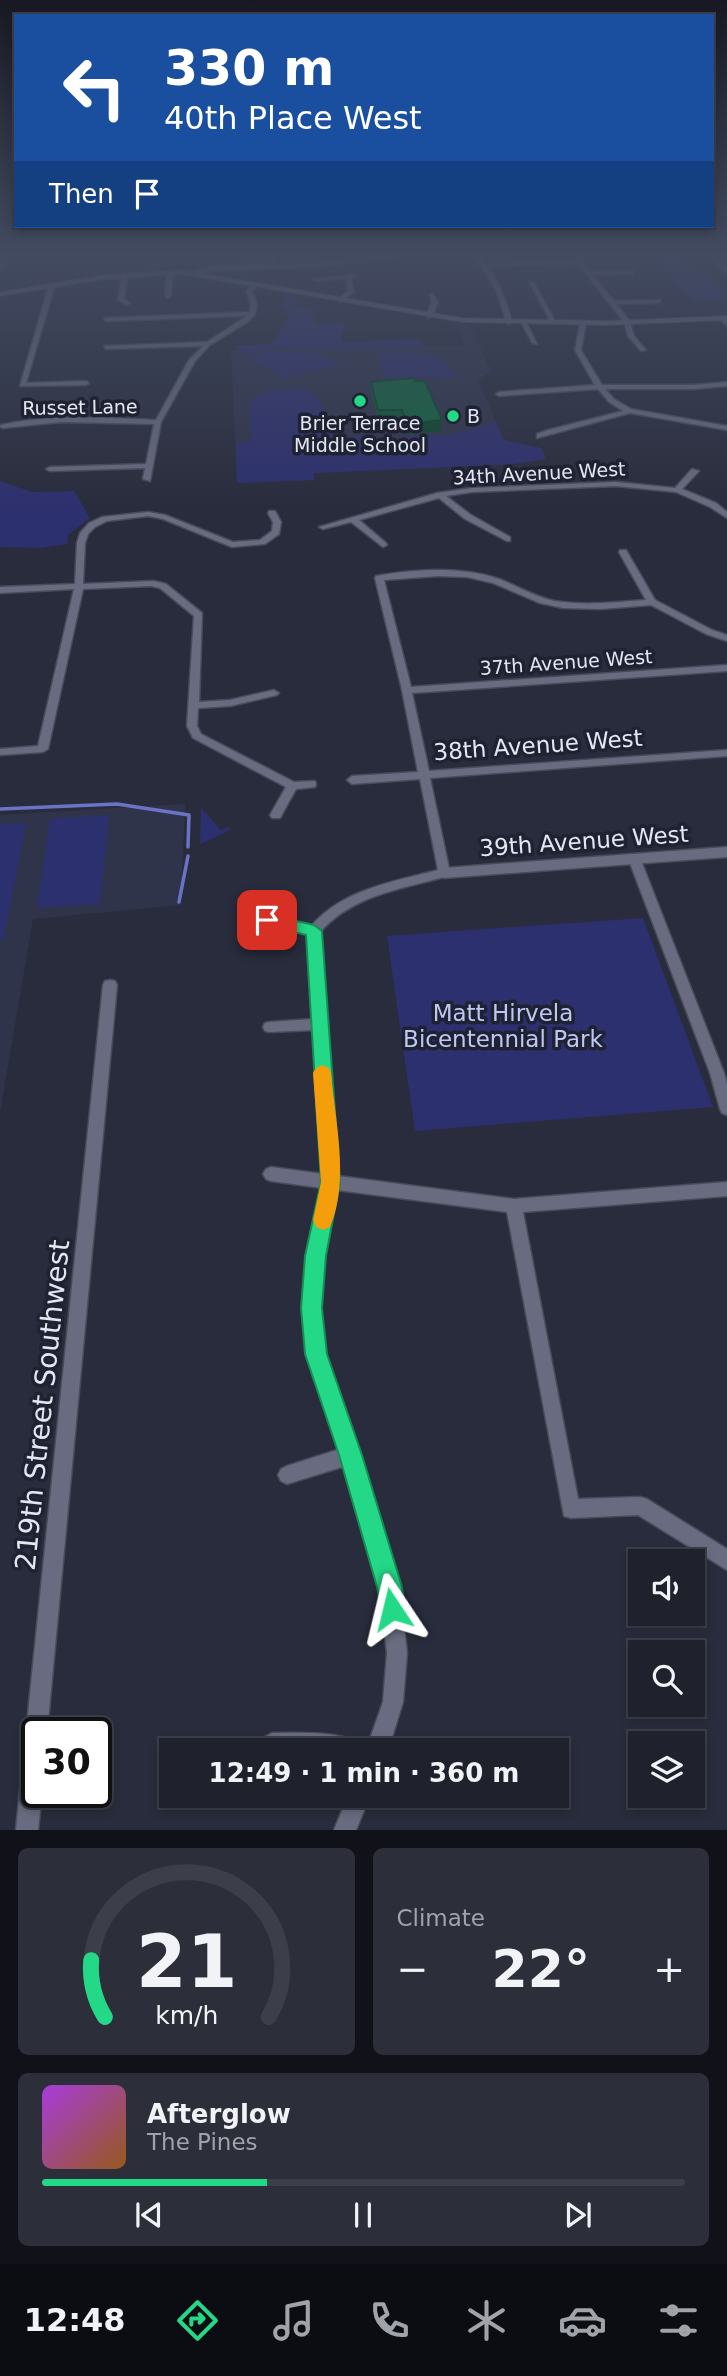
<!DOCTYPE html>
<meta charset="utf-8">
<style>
:root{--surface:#1f212d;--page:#2c2e39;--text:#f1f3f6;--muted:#a1a3aa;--line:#3c3e49;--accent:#23d886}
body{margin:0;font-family:"DejaVu Sans",sans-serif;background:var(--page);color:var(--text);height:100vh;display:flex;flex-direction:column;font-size:26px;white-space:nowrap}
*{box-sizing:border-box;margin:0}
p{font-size:23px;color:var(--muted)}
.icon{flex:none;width:38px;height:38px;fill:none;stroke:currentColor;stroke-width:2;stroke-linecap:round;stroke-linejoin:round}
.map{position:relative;height:1830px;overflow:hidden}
.side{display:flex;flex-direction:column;gap:18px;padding:18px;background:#111219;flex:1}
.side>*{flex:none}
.hud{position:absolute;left:14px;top:14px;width:700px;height:214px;border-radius:0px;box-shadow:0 4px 10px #0003,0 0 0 2px var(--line);background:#1a4fa0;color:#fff;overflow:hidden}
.controls{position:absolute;left:628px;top:1549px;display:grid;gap:14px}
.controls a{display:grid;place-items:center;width:77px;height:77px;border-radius:0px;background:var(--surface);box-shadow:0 4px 10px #0003,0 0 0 2px var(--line);font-size:35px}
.speed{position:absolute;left:21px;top:1717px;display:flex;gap:14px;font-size:35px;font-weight:700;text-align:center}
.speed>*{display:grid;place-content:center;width:91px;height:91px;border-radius:50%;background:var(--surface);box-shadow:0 4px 10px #0003,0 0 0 2px var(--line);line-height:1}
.speed .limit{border:4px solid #111;border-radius:10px;background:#fff;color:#111}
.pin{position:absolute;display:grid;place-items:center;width:60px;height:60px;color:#fff;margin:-30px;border-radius:14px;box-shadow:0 4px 10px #0006}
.me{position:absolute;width:77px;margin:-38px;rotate:350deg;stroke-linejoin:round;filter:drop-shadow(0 0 5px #0008)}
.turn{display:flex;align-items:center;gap:24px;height:147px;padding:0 35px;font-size:32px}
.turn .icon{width:91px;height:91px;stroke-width:2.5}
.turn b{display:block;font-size:49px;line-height:60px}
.then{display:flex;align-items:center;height:66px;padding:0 35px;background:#0003;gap:14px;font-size:26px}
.big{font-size:52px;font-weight:700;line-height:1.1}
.side .widget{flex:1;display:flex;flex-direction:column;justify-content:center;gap:10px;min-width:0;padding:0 24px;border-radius:10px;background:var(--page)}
.side .dial{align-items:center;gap:0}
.dial svg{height:182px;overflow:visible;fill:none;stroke:var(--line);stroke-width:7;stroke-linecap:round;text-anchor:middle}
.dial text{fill:var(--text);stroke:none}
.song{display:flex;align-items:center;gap:21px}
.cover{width:84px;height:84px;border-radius:10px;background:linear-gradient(135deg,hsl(280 70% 55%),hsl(30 70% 35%))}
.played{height:7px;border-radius:4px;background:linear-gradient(90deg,var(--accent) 35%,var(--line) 35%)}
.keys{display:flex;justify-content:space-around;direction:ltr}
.heat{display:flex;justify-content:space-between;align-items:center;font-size:38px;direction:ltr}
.side .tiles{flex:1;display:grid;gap:18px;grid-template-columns:1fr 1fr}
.widget:last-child{grid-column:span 2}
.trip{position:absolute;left:159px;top:1738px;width:410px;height:70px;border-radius:0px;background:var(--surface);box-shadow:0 4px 10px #0003,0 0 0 2px var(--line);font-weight:700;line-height:70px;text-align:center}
.tab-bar{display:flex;height:112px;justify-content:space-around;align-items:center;background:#0c0d12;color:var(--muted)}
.tab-bar .icon{width:49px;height:49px}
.tab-bar .on{color:var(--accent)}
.tab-bar b{font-size:32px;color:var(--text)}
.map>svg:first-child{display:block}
.built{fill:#30344b}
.green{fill:#2d306e}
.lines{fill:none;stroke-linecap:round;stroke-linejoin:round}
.stream-far1{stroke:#6a73c6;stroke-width:2}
.stream{stroke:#6a73c6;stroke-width:3.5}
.minor-casing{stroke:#494b59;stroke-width:3}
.tertiary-casing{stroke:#494b59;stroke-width:3}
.secondary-casing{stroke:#494b59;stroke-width:2}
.minor{fill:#696c80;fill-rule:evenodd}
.tertiary{fill:#696c80;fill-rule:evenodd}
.secondary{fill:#696c80;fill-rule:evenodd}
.wall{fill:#0e5834}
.shaded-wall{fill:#0b472b}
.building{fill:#10663d;stroke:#0b472b;stroke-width:2}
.route{fill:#23d886;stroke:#178c57;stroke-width:2}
.slow{fill:#f59e0b}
.poi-dot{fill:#23d886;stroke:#1f2232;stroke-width:2.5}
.labels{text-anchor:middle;stroke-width:7;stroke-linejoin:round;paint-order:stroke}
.far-street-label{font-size:19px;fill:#e4e6f1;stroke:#1f2232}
.far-poi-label{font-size:19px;fill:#e4e6f1;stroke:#1f2232;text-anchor:start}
.street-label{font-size:23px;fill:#e4e6f1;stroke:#1f2232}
.park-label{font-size:23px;fill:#bfc7f3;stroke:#1f2232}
.near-street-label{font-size:28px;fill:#e4e6f1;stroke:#1f2232}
</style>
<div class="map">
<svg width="727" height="1830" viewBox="0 0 727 1830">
<rect width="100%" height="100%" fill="#292c3c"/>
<path class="built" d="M455,323l14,1 22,47 -13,9 36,84 -200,9v7l-77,3 -6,-133 235,-4z
M185,804l-4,101 -148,14 -33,194v-298z"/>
<path class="green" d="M683,255l44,44v1l-33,1 -42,-45z
M285,297h12v9l15,5 2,13 30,-1 1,7 -4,4 2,8 73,-3 11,8 -86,3 -64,-2 -31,7 -11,-9 36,-2 18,-26 -7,-14z
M270,351c25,-1 51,-1 71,14l-59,13 -32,-20z
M408,352l37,9 10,16 -70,1 -6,-25z
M277,389c23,-1 42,-1 47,24h3l6,25 44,-2 6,23 14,-19 10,-4 45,-1 44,-13 8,18 37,8 5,11 -32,5 -200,9v7l-77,3 -1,-40 15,-1 -2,-38 9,-9z
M0,481l32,11 42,-1 16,27 -22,17 -1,9 -27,4 -40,-1z
M201,808l20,22 7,-3 3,3 -31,14z
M109,815l-9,89 -63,4 13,-89z
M26,823l-22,115 -4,3v-117z
M643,918l70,189 -298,24 -28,-195z"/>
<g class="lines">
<path class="stream-far1" d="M273,253v10"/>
<path class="stream" d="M0,809l117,-5 72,11 -1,32
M179,902l9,-46"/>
<g class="minor-casing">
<path id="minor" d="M342,253h6l10,6 -5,1z
M467,253h6l13,11 90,-4v-6l7,-1 -2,3 1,5 8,10h45l-2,3 -41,1 22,26 47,-1 -2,3 -43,1 14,18 4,14 12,14 -5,1 -13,-15 -4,-14 -46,-59 -90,4c12,17 19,35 24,55l-3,2 -3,-2c-6,-27 -17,-51 -39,-69z
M713,256l14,11v5l-16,-13z
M170,270l3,2 -2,24 -3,2 -3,-2 2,-24z
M125,273l3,2 -4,24 6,4 -3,2 -9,-5 4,-25z
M356,275v2l-5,1 3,14 -14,10 -2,-3 10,-8 -2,-13 -30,3 -3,-2z
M529,282l5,1 22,40 -5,-1z
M52,283l3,2 -29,98 60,-2 3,2 -3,2 -66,1 29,-101z
M255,283l3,2 -6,6 5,13 -2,10 -6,7 -39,24 -15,16 -34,61 -11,59 -7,-2 2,-11 -95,3 -4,-2 4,-2 96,-3 8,-40 -93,-2 -58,6 -3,-1 1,-2c51,-11 103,-7 155,-5l33,-60 14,-14 -97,3 -2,-3 103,-4 40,-26 -141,5 -2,-3 146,-6 1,-8 -5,-13z
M432,293l6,9 -6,14 -3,2 -3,-2 6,-14 -3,-7z
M722,316l5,4v6l-8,-8z
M521,321l5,1 11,22 -5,-1z
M583,321l3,2 -5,27 21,35h91l34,-3v4l-34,3h-88l9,10 17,10 96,17v4l-97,-17 -93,25v-4l11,-4 75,-19 -14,-9 -11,-13 -99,7 -3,-2 3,-2 96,-7 -20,-35 5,-27z
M692,469l7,2 -17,18 34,14 11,9v6l-17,-11 -34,-15 -60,-6 -144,6 -26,4 25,19 39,22v4h-3l-42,-22 -26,-21 -80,22 27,23 1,2 -4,2 -32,-25 -28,7 -4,-2 118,-34 35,-5 144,-6 59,6z
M269,511h6l6,11 -2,12 -14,10 -33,3 -69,-28 -15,-3 -41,5 -12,6 -7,7 -3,9 -2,41 71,-3 12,3 36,29 -3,89 31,-2 44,-10 5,3 -2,2 -47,11 -32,2 -1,18 4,8 93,48 21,-1 1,3 -1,3 -19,2 -16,29h-8l-2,-3 16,-28 -93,-49 -6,-12 7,-110 -34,-28 -9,-2 -68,3 -35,160 -5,3 -43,3v-6l38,-3 36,-157 -74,4v-6l75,-3 2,-41 3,-10 9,-10 13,-6 46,-5 17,3 68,27 27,-2 12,-9 1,-9 -5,-9z
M620,550h6l29,50 57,30 15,5v6l-21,-7 -55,-29 -50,4 -38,-1 -23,-5 -47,-20 -26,-6 -29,-1 -54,4 27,107 316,-22v6l-315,22 17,78 298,-21v6l-297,22 20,95 -2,3c-46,13 -94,18 -128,56l18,244 176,23 213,-17v14l-204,16 55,287 62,-2 7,2 80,50v21l-89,-55 -67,3 -7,-2 -57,-304 -170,-22 -13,66 -4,52 4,46 36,101 39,132 8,66 -4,49 -15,48h-22l17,-48 4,-49 -8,-66 -34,-121 -58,18 -6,-3 -3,-6 3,-6 6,-3 53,-17 -32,-95 -4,-46 4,-52 14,-68 -51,-7 -5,-2 -3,-5 3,-5 5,-2 52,7 -9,-144 -44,2 -5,-1 -2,-4 2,-4 5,-1 43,-3 -5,-85 -41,-9 -6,-5 6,-5 44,11c33,-37 81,-44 127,-56l-18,-91 -68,5 -5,-4 5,-4 66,-4 -16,-82 -27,-112 1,-2c39,-7 85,-10 123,3 19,7 36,18 56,22 30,5 61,1 91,-1l-27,-48z
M634,854l6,4 84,215 3,11v31l-5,-2 -2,-4 -10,-36 -82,-215z
M110,980l5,1 2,4 -70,747h-10v60h5l-4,38h-22l87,-845 2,-4z
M272,1733c29,0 60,-2 88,9l3,8h-99l-3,-6 4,-7z
M348,1796h22l-14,34h-22z"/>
</g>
<g class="tertiary-casing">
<path id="tertiary" d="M6,253h6l-12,19v-8z
M413,253h28l-61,5 -61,9 -104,3 -22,5 -3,-2c33,-15 93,-6 130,-10 31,-3 62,-9 93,-10z
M727,847v10l-283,21 -7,-5 7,-5z"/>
</g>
<g class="secondary-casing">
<path id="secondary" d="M182,270l280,48 145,3 120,-5v4l-120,5 -145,-3 -280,-48 -77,5 -105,17v-4l105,-17z"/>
</g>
<use href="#minor" class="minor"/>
<use href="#tertiary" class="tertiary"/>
<use href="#secondary" class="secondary"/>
</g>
<path class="wall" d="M415,381l27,39 -1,11 -33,3 -7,-13 -23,-1 -7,-28v-10z"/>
<path class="shaded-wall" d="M442,420l-1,11 -33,3v-10z"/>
<path class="building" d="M414,378l1,3h10l17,39 -34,4 -6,-14h-24l-7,-28z"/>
<linearGradient id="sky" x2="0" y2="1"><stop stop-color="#171821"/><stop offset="0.5" stop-color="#434b61"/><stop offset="1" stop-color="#434b61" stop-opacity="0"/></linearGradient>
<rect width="727" height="509" fill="url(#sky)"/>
<path class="route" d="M267,914l47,11 8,6 18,251 -14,74 -4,52 5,46 35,101 40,132 3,22 -4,9 -9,4 -9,-4 -6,-31 -38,-132 -34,-101 -4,-46 4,-52 16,-74 -15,-247 -44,-11 -3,-4z"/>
<path class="slow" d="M322,1065l7,3 2,5c4,48 19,108 -1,154l-7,3 -7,-3 -3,-7 8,-38 -8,-109 3,-5z"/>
<g class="poi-dot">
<circle cx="360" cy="401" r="7"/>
<circle cx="453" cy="416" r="7"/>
</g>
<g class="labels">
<g class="far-street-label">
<text transform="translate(80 407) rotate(-1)" y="7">Russet Lane</text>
<text transform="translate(539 473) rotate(-3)" y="7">34th Avenue West</text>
<text transform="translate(566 662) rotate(-4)" y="7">37th Avenue West</text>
</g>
<g class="far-poi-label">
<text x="467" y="423">B</text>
<text x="360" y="430" text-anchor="middle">Brier Terrace<tspan x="360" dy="22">Middle School</tspan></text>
</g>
<g class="street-label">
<text transform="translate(538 745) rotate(-4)" y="8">38th Avenue West</text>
<text transform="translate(584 841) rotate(-4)" y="8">39th Avenue West</text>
</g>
<g class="park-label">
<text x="503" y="1021">Matt Hirvela<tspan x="503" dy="26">Bicentennial Park</tspan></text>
</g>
<g class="near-street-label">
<text transform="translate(42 1405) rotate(-84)" y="10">219th Street Southwest</text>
</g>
</g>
</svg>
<div class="controls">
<a><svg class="icon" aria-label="sound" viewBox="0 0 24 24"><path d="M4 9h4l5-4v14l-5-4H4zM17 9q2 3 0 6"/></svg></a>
<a><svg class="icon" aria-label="search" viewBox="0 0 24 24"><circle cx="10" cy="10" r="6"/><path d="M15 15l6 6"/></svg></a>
<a><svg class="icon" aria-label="layers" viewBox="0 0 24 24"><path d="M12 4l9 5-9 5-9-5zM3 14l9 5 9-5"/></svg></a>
</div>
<div class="speed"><div class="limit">30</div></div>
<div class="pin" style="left:267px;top:920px;background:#d93025"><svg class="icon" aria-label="arrive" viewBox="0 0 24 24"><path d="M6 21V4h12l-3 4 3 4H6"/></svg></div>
<svg class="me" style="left:392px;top:1609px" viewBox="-20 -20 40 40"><path d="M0-17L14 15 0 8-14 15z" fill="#23d886" stroke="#fff" stroke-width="4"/></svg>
<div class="trip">12:49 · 1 min · 360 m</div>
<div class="hud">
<div class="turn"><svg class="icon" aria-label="left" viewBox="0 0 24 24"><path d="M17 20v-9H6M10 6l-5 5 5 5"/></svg><div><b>330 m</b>40th Place West</div></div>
<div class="then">Then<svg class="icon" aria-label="arrive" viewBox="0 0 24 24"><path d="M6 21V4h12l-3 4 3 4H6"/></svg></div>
</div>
</div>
<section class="side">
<div class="tiles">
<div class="widget dial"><svg viewBox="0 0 100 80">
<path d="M14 69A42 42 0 1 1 86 69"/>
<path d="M14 69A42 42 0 0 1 8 44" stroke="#23d886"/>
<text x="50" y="56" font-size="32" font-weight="700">21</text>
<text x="50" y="72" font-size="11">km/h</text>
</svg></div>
<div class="widget"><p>Climate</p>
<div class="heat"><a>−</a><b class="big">22°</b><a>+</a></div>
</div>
<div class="widget">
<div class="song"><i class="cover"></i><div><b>Afterglow</b><p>The Pines</p></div></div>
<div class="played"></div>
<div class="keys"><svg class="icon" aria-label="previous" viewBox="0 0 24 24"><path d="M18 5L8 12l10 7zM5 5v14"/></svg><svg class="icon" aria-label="pause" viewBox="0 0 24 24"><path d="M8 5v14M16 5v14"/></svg><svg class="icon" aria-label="next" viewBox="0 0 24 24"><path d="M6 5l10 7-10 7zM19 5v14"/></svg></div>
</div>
</div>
</section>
<nav class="tab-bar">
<b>12:48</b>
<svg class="icon on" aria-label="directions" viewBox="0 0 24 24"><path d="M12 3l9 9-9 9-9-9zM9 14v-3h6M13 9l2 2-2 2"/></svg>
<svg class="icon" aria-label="music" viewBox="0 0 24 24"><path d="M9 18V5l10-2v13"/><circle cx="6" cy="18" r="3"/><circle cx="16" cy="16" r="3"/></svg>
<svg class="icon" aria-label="phone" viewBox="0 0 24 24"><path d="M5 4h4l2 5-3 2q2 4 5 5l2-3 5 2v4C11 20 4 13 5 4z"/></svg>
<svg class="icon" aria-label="climate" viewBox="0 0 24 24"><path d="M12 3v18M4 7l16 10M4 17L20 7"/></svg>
<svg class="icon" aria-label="car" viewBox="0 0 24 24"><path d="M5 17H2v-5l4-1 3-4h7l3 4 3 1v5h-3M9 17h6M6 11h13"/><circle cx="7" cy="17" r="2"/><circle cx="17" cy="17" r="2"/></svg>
<svg class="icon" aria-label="filters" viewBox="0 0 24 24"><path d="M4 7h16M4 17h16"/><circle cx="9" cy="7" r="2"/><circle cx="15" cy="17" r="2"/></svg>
</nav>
